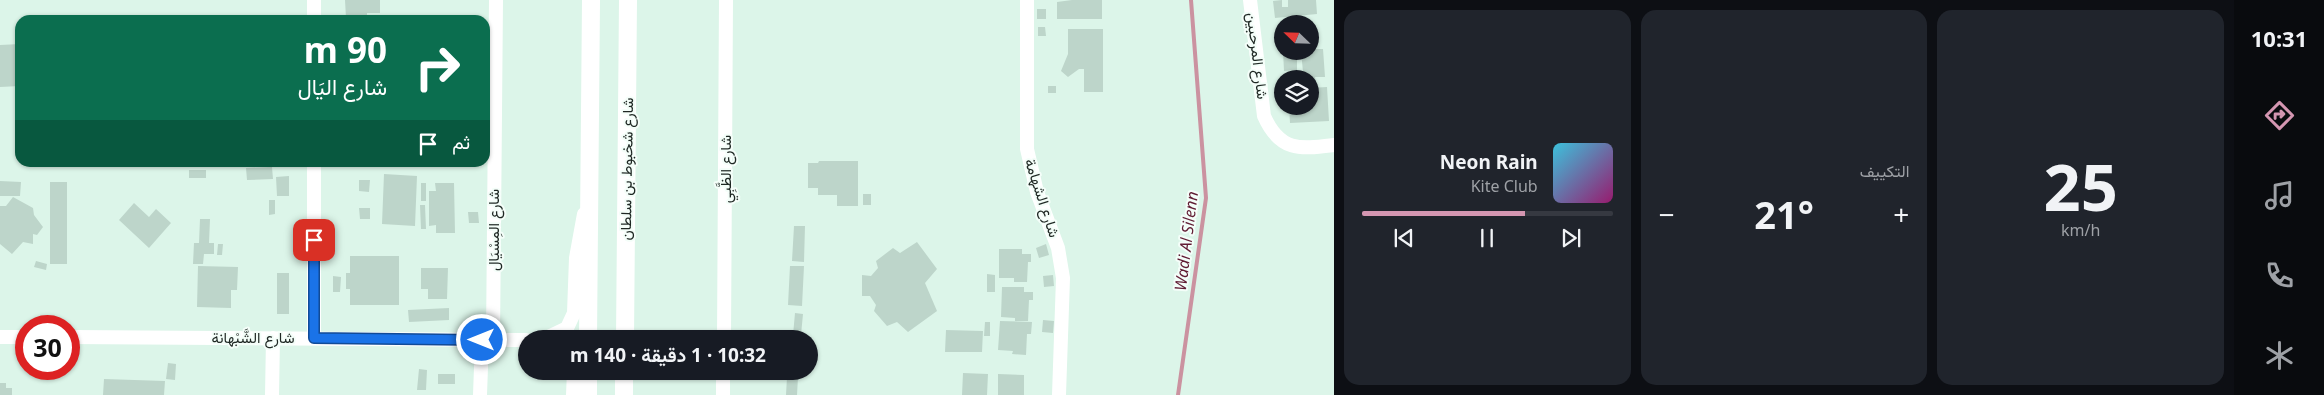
<!DOCTYPE html>
<html lang="ar">
<meta charset="utf-8">
<style>
:root{--surface:#171b24;--page:#20242c;--text:#f1f3f6;--muted:#9ea1a6;--line:#363941;--accent:#d496b1}
body{margin:0;font-family:"Noto Sans",Vazirmatn,sans-serif;background:var(--page);color:var(--text);direction:rtl;height:100vh;display:flex;flex-direction:column;font-size:19px;white-space:nowrap}
*{box-sizing:border-box;margin:0}
p{font-size:16px;color:var(--muted)}
.icon{flex:none;width:28px;height:28px;fill:none;stroke:currentColor;stroke-width:2;stroke-linecap:round;stroke-linejoin:round}
.map{position:relative;flex:1;overflow:hidden;direction:ltr}
.details{display:flex;flex-direction:column;gap:10px;padding:10px;background:#0d0f14;width:900px}
.details>*{flex:none}
.banner{position:absolute;left:15px;top:15px;width:475px;height:152px;border-radius:15px;box-shadow:0 1px 4px #0004;direction:rtl;background:#0b6e4f;color:#fff;overflow:hidden}
.needle{width:32px;rotate:293deg}
.tools{position:absolute;left:1274px;top:15px;display:grid;gap:10px}
.tools a{display:grid;place-items:center;width:45px;height:45px;border-radius:50%;background:var(--surface);box-shadow:0 1px 4px #0004;font-size:25px}
.speed{position:absolute;left:15px;top:315px;display:flex;gap:10px;font-size:25px;font-weight:700;text-align:center}
.speed>*{display:grid;place-content:center;width:65px;height:65px;border-radius:50%;background:var(--surface);box-shadow:0 1px 4px #0004;line-height:1}
.speed .limit{border:8px solid #d22;background:#fff;color:#111}
.pin{position:absolute;display:grid;place-items:center;width:42px;height:42px;color:#fff;margin:-21px;border-radius:10px;box-shadow:0 2px 8px #0006}
.me{position:absolute;width:55px;margin:-28px;rotate:270deg;stroke-linejoin:round;filter:drop-shadow(0 0 4px #0008)}
.turn{display:flex;align-items:center;gap:18px;height:105px;padding:0 20px;font-size:22px}
.turn .icon{width:65px;height:65px;stroke-width:2.5}
.turn b{display:block;font-size:35px;line-height:42px}
.then{display:flex;align-items:center;height:48px;padding:0 20px;background:#0003;gap:10px;font-size:19px}
.big{font-size:38px;font-weight:700;line-height:1.1}
.details .tile{flex:1;display:flex;flex-direction:column;justify-content:center;gap:8px;min-width:0;padding:0 18px;border-radius:15px;background:var(--page)}
.details .dial{align-items:center;gap:0}
.dial b{font-size:65px;line-height:1}
.song{display:flex;align-items:center;gap:15px}
.cover{width:60px;height:60px;border-radius:8px;background:linear-gradient(135deg,hsl(190 70% 55%),hsl(320 70% 35%))}
.played{height:5px;border-radius:2px;background:linear-gradient(90deg,var(--accent) 65%,var(--line) 65%)}
.keys{display:flex;justify-content:space-around;direction:ltr}
.heat{display:flex;justify-content:space-between;align-items:center;font-size:28px;direction:ltr}
.details .tiles{flex:1;display:grid;gap:10px;grid-template-columns:repeat(3,1fr)}
.trip{position:absolute;left:518px;top:330px;width:300px;height:50px;border-radius:25px;background:var(--surface);box-shadow:0 1px 4px #0004;font-weight:700;line-height:50px;text-align:center;direction:rtl}
main{display:flex;flex:1;min-height:0}
.tabs{display:flex;flex-direction:column;width:90px;justify-content:space-around;align-items:center;background:#090b0e;color:var(--muted)}
.tabs .icon{width:35px;height:35px}
.tabs .selected{color:var(--accent)}
.tabs b{font-size:22px;color:var(--text)}
.map>svg:first-child{display:block}
.lines{fill:none;stroke-linecap:round;stroke-linejoin:round}
.stream{stroke:#cb92a0;stroke-width:4}
.building{fill:#bdd5ca}
.minor{stroke:#fff;stroke-width:14}
.major{stroke:#fff;stroke-width:18}
.route-casing{stroke:#114b97;stroke-width:12}
.route{stroke:#1a73e8;stroke-width:9}
.labels{text-anchor:middle;stroke-width:4;stroke-linejoin:round;paint-order:stroke}
.street-label{font-size:15px;fill:#1e2723;stroke:#f4fef9}
.water-label{font-size:16px;font-style:italic;fill:#601c33;stroke:#f4fef9}
</style>
<main>
<nav class="tabs">
<b>10:31</b>
<svg class="icon selected" aria-label="directions" viewBox="0 0 24 24"><path d="M12 3l9 9-9 9-9-9zM9 14v-3h6M13 9l2 2-2 2"/></svg>
<svg class="icon" aria-label="music" viewBox="0 0 24 24"><path d="M9 18V5l10-2v13"/><circle cx="6" cy="18" r="3"/><circle cx="16" cy="16" r="3"/></svg>
<svg class="icon" aria-label="phone" viewBox="0 0 24 24"><path d="M5 4h4l2 5-3 2q2 4 5 5l2-3 5 2v4C11 20 4 13 5 4z"/></svg>
<svg class="icon" aria-label="climate" viewBox="0 0 24 24"><path d="M12 3v18M4 7l16 10M4 17L20 7"/></svg>
</nav>
<section class="details">
<div class="tiles">
<div class="tile dial"><b>25</b><p>km/h</p></div>
<div class="tile"><p>التكييف</p>
<div class="heat"><a>−</a><b class="big">21°</b><a>+</a></div>
</div>
<div class="tile">
<div class="song"><i class="cover"></i><div><b>Neon Rain</b><p>Kite Club</p></div></div>
<div class="played"></div>
<div class="keys"><svg class="icon" aria-label="previous" viewBox="0 0 24 24"><path d="M18 5L8 12l10 7zM5 5v14"/></svg><svg class="icon" aria-label="pause" viewBox="0 0 24 24"><path d="M8 5v14M16 5v14"/></svg><svg class="icon" aria-label="next" viewBox="0 0 24 24"><path d="M6 5l10 7-10 7zM19 5v14"/></svg></div>
</div>
</div>
</section>
<div class="map">
<svg width="1334" height="395" viewBox="0 0 1334 395">
<rect width="100%" height="100%" fill="#dcf5e9"/>
<g class="lines">
<path class="stream" d="M1178,395l28,-197 -15,-198"/>
</g>
<path class="building" d="M345,0h35v13h-13v4l-21,1z
M1072,0h30v19h-45v-17z
M1282,0v7h6v-7h28l1,14 -42,4 -2,-17z
M1037,9h9v10h-9z
M1038,27h7l1,9h-8z
M1068,29h35v63h-19v-23h-5l-11,8 -7,-6 7,-17z
M1310,36h7v11h-7z
M20,44v42l-20,1v-42z
M1310,49h13l2,28h-10l1,7 -6,1v-6h-10v-7h3l-2,-21h9z
M1283,51h14v19l-13,1z
M1048,86h8v7h-8z
M1327,87l2,34 -39,2 -1,-17h21v-18z
M819,161h39v45h-21v-11h-19v-7h-10v-25h10z
M362,162h45v2l-44,1z
M272,167l1,12 -26,1 -1,-12z
M189,170h17v8h-17z
M384,174l33,2 -2,50 -33,-2z
M289,176v20h-12l-1,-19z
M359,180h11l-1,12 -10,-1z
M0,181l21,1 -1,14h-20z
M50,182h17v82h-17z
M421,183h5v18h-5z
M435,183h19l1,50h-19v-8l-7,1v-35h7z
M863,194h8v11h-8z
M13,197l20,11 1,7 9,12 -6,8 -4,-1v10l-10,-2 -11,12 -12,-10v-38h6z
M269,200h6v14l-6,1z
M134,203l15,14 7,-8 15,14 -22,25 -30,-28z
M420,205h5l1,24h-5z
M359,208h11v11h-10z
M468,212h10l1,11h-10z
M200,219h10l-1,24h5v11h-10l-1,10h-10l1,-21h5z
M794,226h11l-1,36 -12,-1z
M917,242l20,27 -12,14 12,28 -29,21 -11,-10 -10,4 -13,-15 2,-6 -6,-9h-8v-21l9,1 7,-8 -2,-7 17,-13 7,5z
M218,244h5l-1,11h-5z
M1046,244l3,11 -10,3 -3,-10z
M999,249h23v5h9v8h-3l-1,20h-13v-4h-15z
M350,256h49v49h-49v-16h-4v-16h4z
M36,261l11,3 -1,6 -12,-3z
M198,266l40,1 -1,23h-6v18l-34,-1z
M790,266h14l-2,40 -14,-1z
M421,268h27l-1,31h-19v-10h-7z
M277,273h12v41h-12z
M987,274l8,1v17h-8z
M1053,275l1,11 -10,1 -1,-11z
M333,276l8,1 -1,15h-7z
M1002,287h22v5h9v8h-4l-1,21h-13v-3l-14,-1z
M449,308v12l-40,2 -1,-12z
M795,313l8,1 -2,21h-8z
M1043,320l11,1 -1,12 -11,-1z
M1000,321l32,1 -1,12h-4l-1,21 -14,-1 1,-3 -15,-1z
M985,322h5v14h-6z
M946,330l37,1 -1,21h-37z
M168,363l8,1 -1,16 -9,-1z
M32,369h22v5l-22,1z
M419,369l8,1 -1,20h-9z
M963,373l25,1 -1,21h-25z
M438,374h17v10h-17z
M998,374l26,1v20h-26z
M787,377h11l-1,18h-11z
M104,379l61,2 -1,14h-61z
M0,383h6v5h6v7h-12z"/>
<g class="lines">
<path class="minor" d="M314,0v20
M1027,0v149l10,43 21,56 5,30 -4,117
M1250,0l14,116c16,36 36,33 70,29
M314,162v176
M0,337h26
M69,337l457,3
M544,339l23,-11 7,-15 2,-55 8,-44
M724,339l2,-339
M493,340l3,-340
M272,395l1,-57
M480,395l2,-55
M573,395l1,-24
M723,395v-24"/>
<path class="major" d="M588,339l3,-339
M625,339l3,-339
M588,395v-24
M624,395v-24"/>
</g>
<g class="lines">
<g class="route-casing">
<path id="route" d="M314,240v98l168,2"/>
</g>
<use href="#route" class="route"/>
</g>
<g class="labels">
<g class="street-label">
<text transform="translate(1257 56) rotate(83)" y="5">شارع المرحبين</text>
<text transform="translate(627 169) rotate(-89)" y="5">شارع شخبوط بن سلطان</text>
<text transform="translate(726 169) rotate(-90)" y="5">شارع الظَّبِي</text>
<text transform="translate(1042 198) rotate(72)" y="5">شارع الشهامة</text>
<text transform="translate(494 230) rotate(-90)" y="5">شارع المِسْيَال</text>
<text x="253" y="343">شارع الشَّبْهانة</text>
</g>
<g class="water-label">
<text transform="translate(1186 241) rotate(-83)" y="6">Wadi Al Silenn</text>
</g>
</g>
</svg>
<div class="tools">
<a><svg class="needle" viewBox="-14 -14 28 28"><path d="M0-13l5 13h-10z" fill="#e53935"/><path d="M0 13l5-13h-10z" fill="#9ea1a6"/></svg></a>
<a><svg class="icon" aria-label="layers" viewBox="0 0 24 24"><path d="M12 4l9 5-9 5-9-5zM3 14l9 5 9-5"/></svg></a>
</div>
<div class="speed"><div class="limit">30</div></div>
<div class="pin" style="left:314px;top:240px;background:#d93025"><svg class="icon" aria-label="arrive" viewBox="0 0 24 24"><path d="M6 21V4h12l-3 4 3 4H6"/></svg></div>
<svg class="me" style="left:482px;top:340px" viewBox="-20 -20 40 40"><circle r="17" fill="#1a73e8" stroke="#fff" stroke-width="3"/><path d="M0-11L8 9 0 5-8 9z" fill="#fff"/></svg>
<div class="trip">10:32 · 1 دقيقة · 140 m</div>
<div class="banner">
<div class="turn"><svg class="icon" aria-label="right" viewBox="0 0 24 24"><path d="M7 20v-9h11M14 6l5 5-5 5"/></svg><div><b>90 m</b>شارع اليَال</div></div>
<div class="then">ثم<svg class="icon" aria-label="arrive" viewBox="0 0 24 24"><path d="M6 21V4h12l-3 4 3 4H6"/></svg></div>
</div>
</div>
</main>
